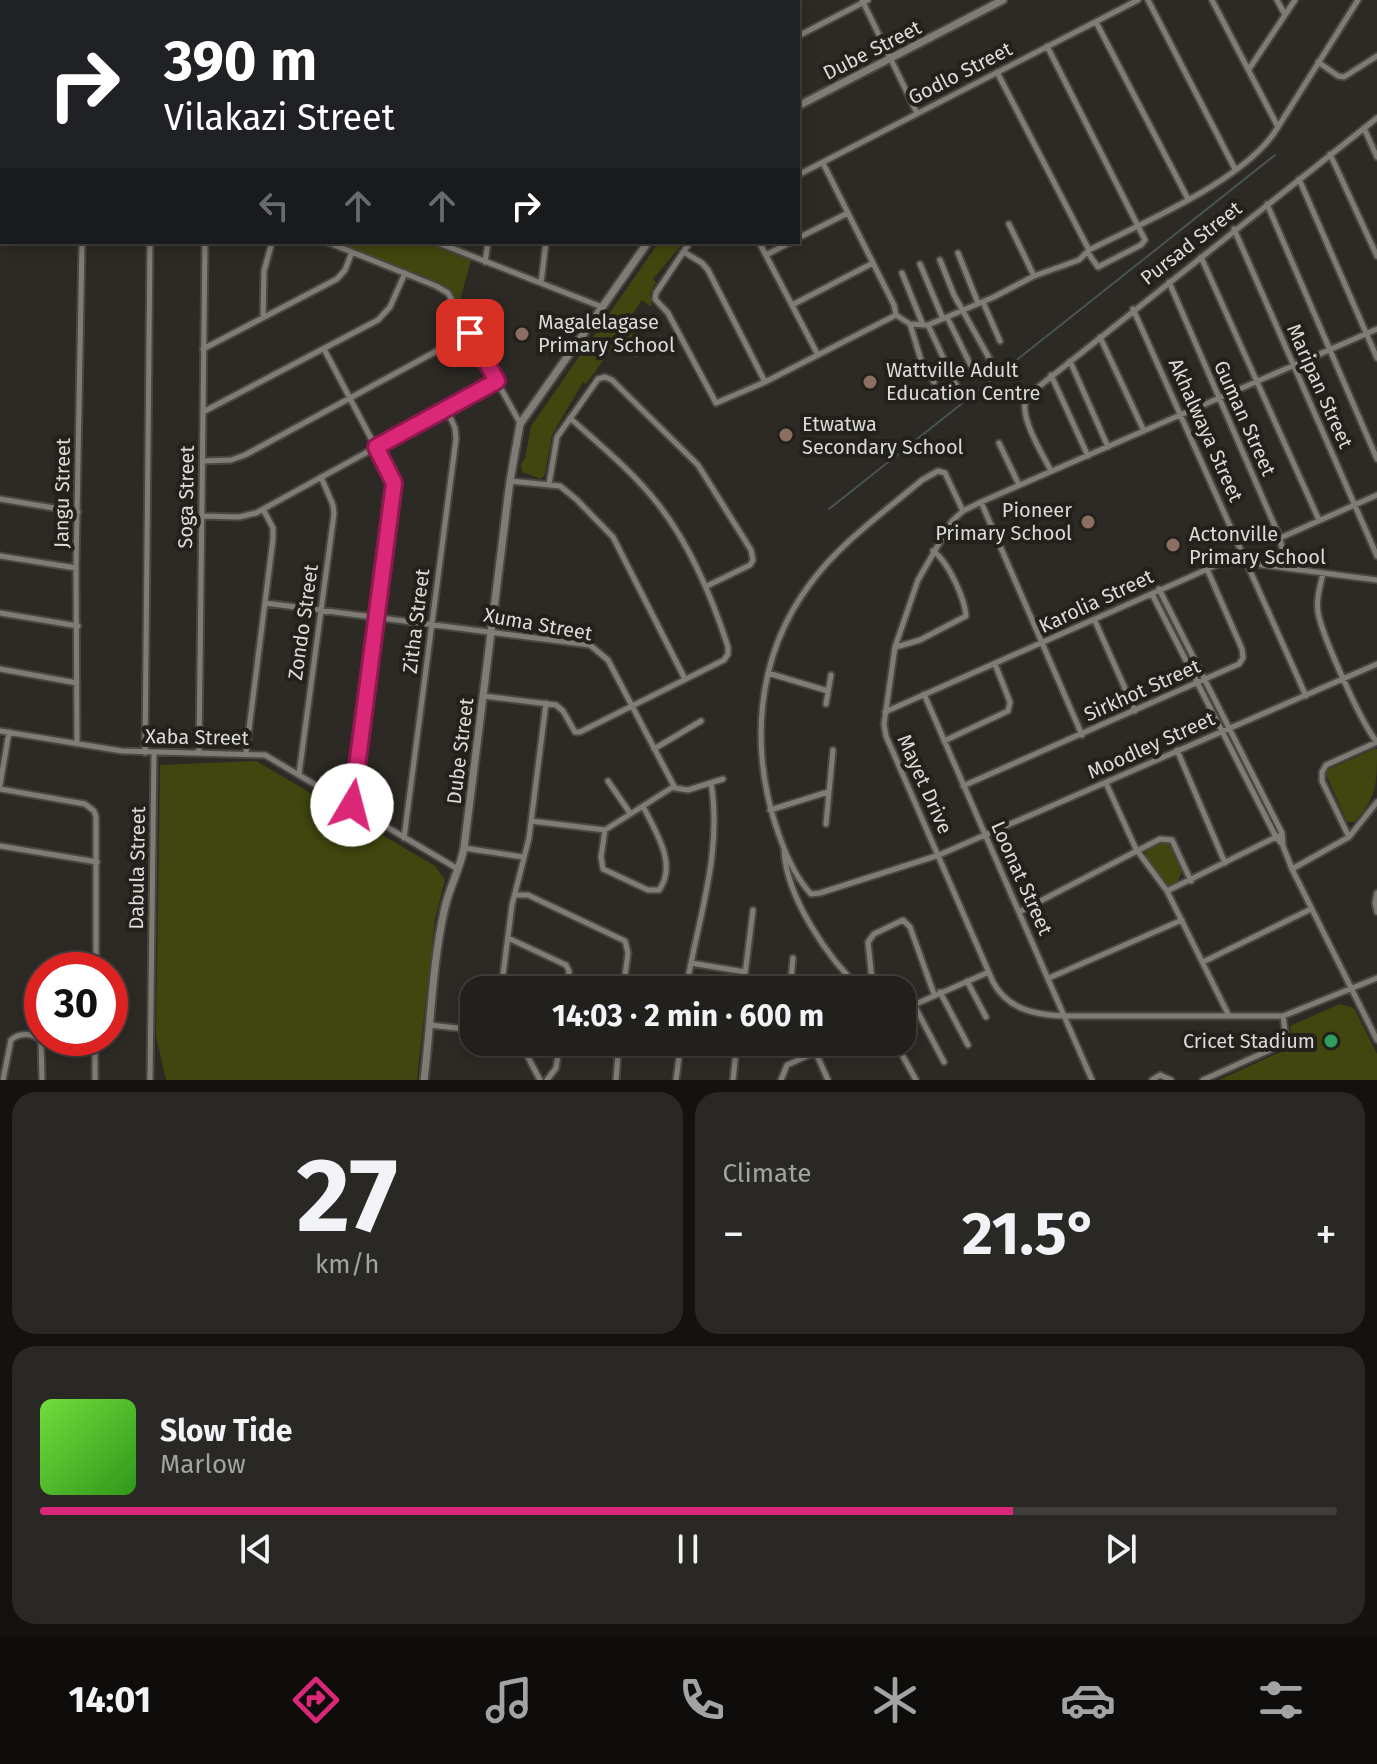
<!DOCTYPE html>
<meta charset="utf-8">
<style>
:root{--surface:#22201c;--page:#2a2825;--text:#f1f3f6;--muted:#a2a3a3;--line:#3f3e3b;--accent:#db2777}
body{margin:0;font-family:"Fira Sans",sans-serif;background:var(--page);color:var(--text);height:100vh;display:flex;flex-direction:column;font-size:30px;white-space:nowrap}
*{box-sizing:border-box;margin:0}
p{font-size:26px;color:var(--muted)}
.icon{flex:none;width:44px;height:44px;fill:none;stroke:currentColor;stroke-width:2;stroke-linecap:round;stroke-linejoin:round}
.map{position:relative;height:1080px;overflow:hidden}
.sheet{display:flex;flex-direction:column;gap:12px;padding:12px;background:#13120f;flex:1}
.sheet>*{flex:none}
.guide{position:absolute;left:0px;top:0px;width:800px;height:244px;box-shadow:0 4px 12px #0003,0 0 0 2px var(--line);background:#202124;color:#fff;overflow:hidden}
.speed{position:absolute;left:24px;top:952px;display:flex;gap:16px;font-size:40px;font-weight:700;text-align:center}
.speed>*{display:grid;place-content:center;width:104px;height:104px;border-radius:50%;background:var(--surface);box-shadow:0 4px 12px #0003,0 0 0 2px var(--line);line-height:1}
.speed .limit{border:12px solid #d22;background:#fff;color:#111}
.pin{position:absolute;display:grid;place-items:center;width:68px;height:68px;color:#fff;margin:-34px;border-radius:16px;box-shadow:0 4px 12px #0006}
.me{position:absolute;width:88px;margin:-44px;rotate:8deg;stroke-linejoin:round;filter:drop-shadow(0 0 6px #0008)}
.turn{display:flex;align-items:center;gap:28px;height:168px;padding:0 32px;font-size:36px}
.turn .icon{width:104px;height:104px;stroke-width:2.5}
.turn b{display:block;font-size:56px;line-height:68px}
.lanes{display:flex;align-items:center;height:76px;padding:0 32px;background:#0003;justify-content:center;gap:40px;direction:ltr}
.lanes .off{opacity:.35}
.big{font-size:60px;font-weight:700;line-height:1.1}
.sheet .card{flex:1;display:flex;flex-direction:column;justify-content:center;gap:12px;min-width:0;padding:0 28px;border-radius:24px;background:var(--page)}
.sheet .dial{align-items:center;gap:0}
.dial b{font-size:104px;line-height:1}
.song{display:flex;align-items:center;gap:24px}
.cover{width:96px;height:96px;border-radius:12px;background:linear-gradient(135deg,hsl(100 70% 55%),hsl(110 70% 35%))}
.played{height:8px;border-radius:4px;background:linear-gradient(90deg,var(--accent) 75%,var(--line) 75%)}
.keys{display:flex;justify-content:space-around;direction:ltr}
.heat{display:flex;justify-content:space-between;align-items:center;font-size:44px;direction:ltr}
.sheet .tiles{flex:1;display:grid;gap:12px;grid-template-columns:1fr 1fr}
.card:last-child{grid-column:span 2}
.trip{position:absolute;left:460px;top:976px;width:456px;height:80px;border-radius:24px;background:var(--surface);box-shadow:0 4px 12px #0003,0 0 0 2px var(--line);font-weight:700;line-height:80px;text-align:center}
.tabs{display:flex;height:128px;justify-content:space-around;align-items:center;background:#0e0d0b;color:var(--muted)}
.tabs .icon{width:56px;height:56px}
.tabs .selected{color:var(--accent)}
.tabs b{font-size:36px;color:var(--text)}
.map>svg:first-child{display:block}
.green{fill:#41460e}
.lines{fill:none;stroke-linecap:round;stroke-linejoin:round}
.stream{stroke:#485356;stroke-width:2}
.minor-casing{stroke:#494742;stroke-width:9}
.tertiary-casing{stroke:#494742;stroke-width:11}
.minor{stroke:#7f7c76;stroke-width:5}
.tertiary{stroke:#7f7c76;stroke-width:7}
.route-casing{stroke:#8e194d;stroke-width:20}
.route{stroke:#db2777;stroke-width:14}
.education-dot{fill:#8d6e63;stroke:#23211c;stroke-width:3}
.leisure-dot{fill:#2e9e5b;stroke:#23211c;stroke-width:3}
.labels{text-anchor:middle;stroke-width:8;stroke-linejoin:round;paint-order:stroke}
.street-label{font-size:20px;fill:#dcdbd7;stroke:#23211c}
.poi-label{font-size:20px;fill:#dcdbd7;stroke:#23211c;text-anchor:start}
</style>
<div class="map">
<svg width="1377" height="1080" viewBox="0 0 1377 1080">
<rect width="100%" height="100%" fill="#2d2a25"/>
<path class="green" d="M336,242h91l44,18 -11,40 -3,2 -5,-10 -12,-9z
M659,242h25l-31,37 3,3 -6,12 2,13 -10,-7 -15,22 20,25 -11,11 -6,-7 -14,-8 -30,41 -3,-2 -31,53 -7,39 -4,5 -19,-7 -1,-8 4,-5 6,-33z
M1374,749h3c0,33 0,50 -23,73h-7l-21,-48 1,-4z
M256,761l179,105 10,14 -10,39 -18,161h-251l-10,-44 4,-271z
M1164,842l5,2 13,28 -4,9 -8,5 -5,-2 -20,-27 2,-8z
M1340,1004l14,4 23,46v26h-158l70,-32 3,-8 -2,-14z"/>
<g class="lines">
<path class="stream" d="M829,509l446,-354"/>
<g class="minor-casing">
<path id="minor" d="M634,0l1,2
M862,0l55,113
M1148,0l87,169
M1277,0l8,15
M399,2l1,-2
M501,2l9,-2
M519,2v-2
M578,2v-2
M742,2l4,-2
M1096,22l92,177
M798,36l70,-36
M1047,46l98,194 -4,5 -43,22 -10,-14
M1318,62l20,14 6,1 33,-21
M1249,69l46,-69
M997,72l92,178
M0,78h2
M0,126l2,1
M1278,127l80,-127
M1364,128l13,29
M1330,154l47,102
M823,163l71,142 2,10
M798,175l340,-175
M1299,179l78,179
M0,185l2,1
M1267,204l110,255
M1009,224l25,52
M1234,229l143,327
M798,238l50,-25
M327,242l109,44 12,7 72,130
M436,242l166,65
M690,242l-34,51 -1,6 13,14 48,90 49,-21 131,-67
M759,242l59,113
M684,252l18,11 6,7 57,112
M958,253l20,50
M766,255l25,-13
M1201,257l118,263
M940,260l14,35 39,70
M485,262l3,-20
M920,264l23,55
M902,273l21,52
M1169,282l111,256 6,30
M541,283l5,-41
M983,302l17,39
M792,305l81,-42
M1133,309l173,387
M896,315l14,9 18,1 66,-28 40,-21 45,-16 10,-10c55,-28 159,-71 189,-123l-66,-127
M947,317l29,59
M263,318l1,-47 8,-29
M910,324l11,36 13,22
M928,325l29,62
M1377,329l-396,173 -18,9 -11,10 -34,59 -23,67 -11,77 2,12 107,246c15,28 43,33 72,34h218l94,-38
M1100,337l44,94
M203,349l134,-70 8,-9 7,-18
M324,349l69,131 -41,325
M1070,361l38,86
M1051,375l37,81
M203,412l175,-92 12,-13 15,-34
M999,443l20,42
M203,461l28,-1 14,-5 225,-122
M1051,471c-9,-18 -34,-57 -24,-75l350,-278
M510,481l50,5 16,13 37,38 72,142
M549,484l8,-47 41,-58 7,-2 7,3 86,85 53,85 2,10 -3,5 -43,21
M0,499l78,13
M981,502l101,233
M963,511l-18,-38 -7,-2 -16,9c-39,33 -82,63 -112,104 -55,73 -61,167 -31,251 7,20 17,43 32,59l9,-1 119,-38 438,-191
M202,516l37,1 17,-4 241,-132
M1280,538l97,-43
M0,556l76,12
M1323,573c-3,14 -8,29 -4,44 6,24 43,108 58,125
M1159,589l123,244 1,13 9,23 85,171
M1152,594l124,243 7,8
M265,603l325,42 18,15 67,128 13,2 35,-11
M0,613l78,13
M1095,621l40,90
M896,647l24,-7 46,-24c-1,-17 -18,-55 -33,-65
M0,669l77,14
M768,673l60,18
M924,694l168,386
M483,696l73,9 7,6 12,21h5l144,-72 4,-6v-7c-16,-50 -37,-101 -70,-143 -25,-32 -58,-59 -88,-86
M826,704l5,-29
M885,712l334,-148 28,-1 130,17
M0,731l122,20 143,4 193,114
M944,741l64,-30 2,-9 -15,-38
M77,744l-1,-176 6,-326
M654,749l47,-28
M1177,750l48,113
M199,752l6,-510
M145,753l5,-511
M246,753l27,-214v-11l-10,-19
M299,774l35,-260 -1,-9 -12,-28
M608,781l22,32
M1106,783l30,66 31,42 62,125
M0,785l9,-53
M963,786l276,-122 4,-6 -1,-9 -35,-80
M0,789l85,15 9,7 2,6v153
M770,810l58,-18
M531,821l74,9 68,-43
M826,824l7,-74
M605,830l-4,27 2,12 45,21h11c19,-26 -4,-59 -16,-84
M1349,837l-27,-56v-9l4,-7 51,-23
M404,838l52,-399 -1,-11 -8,-18
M0,846l97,16
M464,848l59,9
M784,851c3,47 44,108 78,139
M1292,869l57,-32 28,-35
M1167,891l111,-55
M1377,893l-2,10 2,9
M517,895h11l97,46 3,12 -5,37
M1019,912l141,-73 12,1 19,41
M508,938l58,27 3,6 -2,19
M1203,962l108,-53
M691,963l54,9
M1049,978l133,-58
M967,981l19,36
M501,990l11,-85 17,-67 17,-135
M686,990c11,-69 37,-136 25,-207
M743,990l10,-80
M790,990l3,-32
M873,990l-5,-48 6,-8 29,-14 7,7 24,67
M940,992l28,53
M914,1005l30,57
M902,1010l87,-38
M430,1025l44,5
M520,1042l20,38
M811,1042l17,38
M895,1042l21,38
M3,1080l8,-40c9,-8 22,-7 30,1l1,39
M95,1080v-42
M150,1080l4,-327
M547,1080l9,-12 4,-26
M616,1080l3,-38
M676,1080l5,-38
M733,1080l4,-38
M781,1080l6,-15 29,-13
M1152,1080l8,-5 11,5
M1203,1080l80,-36 3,-6 -3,-22"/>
</g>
<g class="tertiary-casing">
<path id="tertiary" d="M798,106l205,-106
M424,1080c7,-57 8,-117 21,-173 5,-21 15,-38 19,-59l46,-367 10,-57 128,-182"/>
</g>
<use href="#minor" class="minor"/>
<use href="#tertiary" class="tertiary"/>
</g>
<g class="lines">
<g class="route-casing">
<path id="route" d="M352,805l42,-322 -18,-36 121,-66 -27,-48"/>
</g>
<use href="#route" class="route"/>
</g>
<g class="education-dot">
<circle cx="522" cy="334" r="8"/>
<circle cx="870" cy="382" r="8"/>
<circle cx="786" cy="435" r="8"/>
<circle cx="1088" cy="522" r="8"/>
<circle cx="1173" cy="545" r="8"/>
</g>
<circle class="leisure-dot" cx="1331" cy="1041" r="8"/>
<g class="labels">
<g class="street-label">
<text transform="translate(872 50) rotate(-27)" y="7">Dube Street</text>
<text transform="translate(960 73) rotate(-27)" y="7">Godlo Street</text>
<text transform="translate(1191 243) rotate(-38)" y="7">Pursad Street</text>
<text transform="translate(1320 386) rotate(66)" y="7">Maripan Street</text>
<text transform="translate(1245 418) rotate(66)" y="7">Guman Street</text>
<text transform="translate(1206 430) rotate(66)" y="7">Akhalwaya Street</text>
<text transform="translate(62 493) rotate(-89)" y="7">Jangu Street</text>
<text transform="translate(186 497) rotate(-89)" y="7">Soga Street</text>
<text transform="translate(1096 601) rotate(-25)" y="7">Karolia Street</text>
<text transform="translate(416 621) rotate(-83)" y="7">Zitha Street</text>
<text transform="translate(303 622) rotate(-82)" y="7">Zondo Street</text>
<text transform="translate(538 624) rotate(10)" y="7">Xuma Street</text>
<text transform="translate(1142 690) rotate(-24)" y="7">Sirkhot Street</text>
<text transform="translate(197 737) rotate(1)" y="7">Xaba Street</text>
<text transform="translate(1151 745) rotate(-24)" y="7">Moodley Street</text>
<text transform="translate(460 751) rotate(-83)" y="7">Dube Street</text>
<text transform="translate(925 784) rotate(66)" y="7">Mayet Drive</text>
<text transform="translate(137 868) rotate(-89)" y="7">Dabula Street</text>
<text transform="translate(1022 878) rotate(66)" y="7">Loonat Street</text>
</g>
<g class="poi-label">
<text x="538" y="329">Magalelagase<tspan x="538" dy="23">Primary School</tspan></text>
<text x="886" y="377">Wattville Adult<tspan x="886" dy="23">Education Centre</tspan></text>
<text x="802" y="431">Etwatwa<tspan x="802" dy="23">Secondary School</tspan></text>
<text x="1072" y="517" text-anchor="end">Pioneer<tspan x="1072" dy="23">Primary School</tspan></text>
<text x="1189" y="541">Actonville<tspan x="1189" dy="23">Primary School</tspan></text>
<text x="1315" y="1048" text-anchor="end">Cricet Stadium</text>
</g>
</g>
</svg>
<div class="speed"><div class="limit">30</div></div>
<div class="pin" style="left:470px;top:333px;background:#d93025"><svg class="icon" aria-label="arrive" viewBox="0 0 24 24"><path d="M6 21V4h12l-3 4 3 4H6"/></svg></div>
<svg class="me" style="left:352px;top:805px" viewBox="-20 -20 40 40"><circle r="19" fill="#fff"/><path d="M0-13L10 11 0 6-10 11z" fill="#db2777"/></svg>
<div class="trip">14:03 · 2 min · 600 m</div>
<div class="guide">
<div class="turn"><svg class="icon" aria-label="right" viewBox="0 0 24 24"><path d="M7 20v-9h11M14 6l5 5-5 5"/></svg><div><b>390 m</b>Vilakazi Street</div></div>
<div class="lanes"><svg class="icon off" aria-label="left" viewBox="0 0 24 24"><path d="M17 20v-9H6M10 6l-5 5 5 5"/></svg><svg class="icon off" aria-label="ahead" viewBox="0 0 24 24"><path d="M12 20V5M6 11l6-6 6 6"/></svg><svg class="icon off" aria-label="ahead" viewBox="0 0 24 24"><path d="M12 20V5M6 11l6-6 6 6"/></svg><svg class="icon" aria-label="right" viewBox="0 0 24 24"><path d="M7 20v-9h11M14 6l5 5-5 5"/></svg></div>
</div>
</div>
<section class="sheet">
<div class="tiles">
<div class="card dial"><b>27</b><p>km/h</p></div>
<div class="card"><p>Climate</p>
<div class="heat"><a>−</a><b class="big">21.5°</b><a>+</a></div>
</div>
<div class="card">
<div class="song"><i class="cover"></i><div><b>Slow Tide</b><p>Marlow</p></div></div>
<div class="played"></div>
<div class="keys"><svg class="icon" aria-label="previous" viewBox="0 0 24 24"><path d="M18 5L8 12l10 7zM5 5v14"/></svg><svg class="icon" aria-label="pause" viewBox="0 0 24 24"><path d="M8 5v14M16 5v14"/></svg><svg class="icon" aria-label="next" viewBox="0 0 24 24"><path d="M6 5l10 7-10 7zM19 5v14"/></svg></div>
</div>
</div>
</section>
<nav class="tabs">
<b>14:01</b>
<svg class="icon selected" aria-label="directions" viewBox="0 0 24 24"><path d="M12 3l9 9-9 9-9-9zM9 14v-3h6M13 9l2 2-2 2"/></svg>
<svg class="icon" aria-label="music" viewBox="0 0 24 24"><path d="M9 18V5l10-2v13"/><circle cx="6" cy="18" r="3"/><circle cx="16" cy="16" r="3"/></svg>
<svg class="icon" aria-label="phone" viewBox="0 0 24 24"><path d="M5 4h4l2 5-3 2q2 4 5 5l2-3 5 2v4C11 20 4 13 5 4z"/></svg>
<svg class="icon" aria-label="climate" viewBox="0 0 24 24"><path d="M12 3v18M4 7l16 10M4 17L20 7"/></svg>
<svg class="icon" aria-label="car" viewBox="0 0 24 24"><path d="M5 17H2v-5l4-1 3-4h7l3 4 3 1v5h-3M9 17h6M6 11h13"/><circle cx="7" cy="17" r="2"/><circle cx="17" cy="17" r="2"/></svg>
<svg class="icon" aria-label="filters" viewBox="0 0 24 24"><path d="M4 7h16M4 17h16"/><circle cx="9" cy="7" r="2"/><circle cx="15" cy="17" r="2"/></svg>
</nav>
